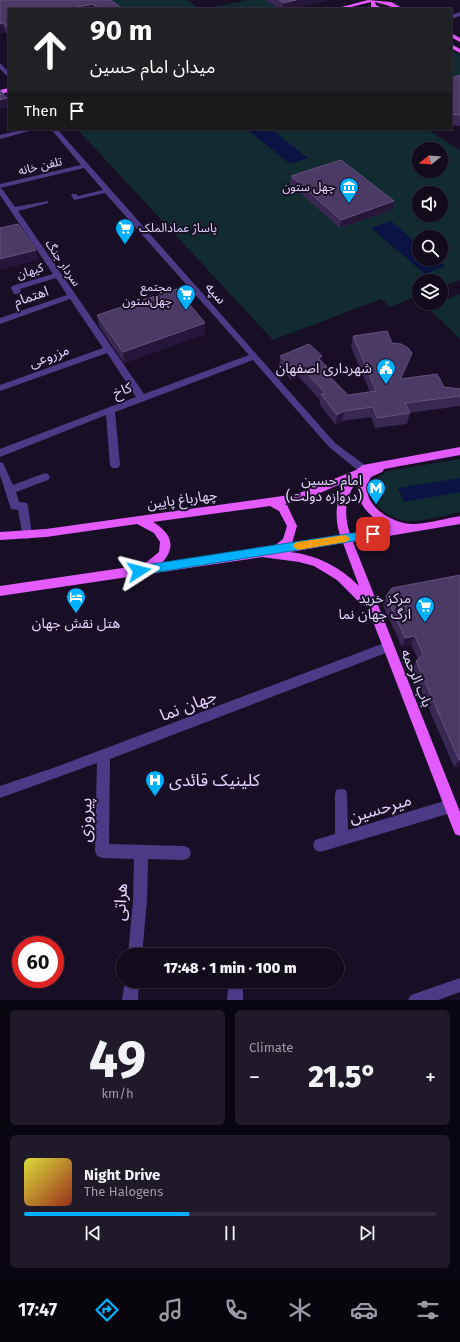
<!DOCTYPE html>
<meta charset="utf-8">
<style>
:root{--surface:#120b1c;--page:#1f1929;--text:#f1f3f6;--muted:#9c9ba3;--line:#312b3b;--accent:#00b1ff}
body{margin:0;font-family:"Fira Sans","Noto Sans Arabic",sans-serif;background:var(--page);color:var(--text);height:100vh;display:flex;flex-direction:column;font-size:15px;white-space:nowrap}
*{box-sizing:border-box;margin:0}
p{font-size:13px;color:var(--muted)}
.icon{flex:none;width:22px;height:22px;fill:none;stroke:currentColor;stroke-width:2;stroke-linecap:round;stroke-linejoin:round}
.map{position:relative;height:1000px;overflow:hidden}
.drawer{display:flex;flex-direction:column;gap:10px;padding:10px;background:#0a060f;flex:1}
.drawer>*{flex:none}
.top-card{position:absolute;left:8px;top:8px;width:444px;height:122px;border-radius:0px;box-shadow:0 1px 3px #0004,0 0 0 1px var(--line);background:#202124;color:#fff;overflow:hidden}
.needle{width:26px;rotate:253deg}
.fabs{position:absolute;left:412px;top:142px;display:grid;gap:8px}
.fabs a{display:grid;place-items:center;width:36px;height:36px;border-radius:50%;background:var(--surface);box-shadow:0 1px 3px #0004,0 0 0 1px var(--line);font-size:20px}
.speed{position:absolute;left:12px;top:936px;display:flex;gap:8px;font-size:20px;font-weight:700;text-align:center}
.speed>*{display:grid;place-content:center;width:52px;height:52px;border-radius:50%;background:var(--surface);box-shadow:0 1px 3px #0004,0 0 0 1px var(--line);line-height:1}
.speed .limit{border:6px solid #d22;background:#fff;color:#111}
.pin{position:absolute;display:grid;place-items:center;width:34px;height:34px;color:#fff;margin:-17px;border-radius:8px;box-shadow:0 2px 6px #0006}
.me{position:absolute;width:44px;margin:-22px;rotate:81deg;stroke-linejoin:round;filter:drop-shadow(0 0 3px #0008)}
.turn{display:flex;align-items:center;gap:14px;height:84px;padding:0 16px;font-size:18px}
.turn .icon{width:52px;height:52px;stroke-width:2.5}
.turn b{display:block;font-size:28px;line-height:34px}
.then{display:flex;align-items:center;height:38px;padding:0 16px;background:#0003;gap:8px;font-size:15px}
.big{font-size:30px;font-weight:800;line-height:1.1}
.drawer .card{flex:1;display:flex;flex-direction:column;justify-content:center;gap:6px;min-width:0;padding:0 14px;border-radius:6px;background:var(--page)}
.drawer .dial{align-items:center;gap:0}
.dial b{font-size:52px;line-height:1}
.song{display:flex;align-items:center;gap:12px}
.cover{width:48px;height:48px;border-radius:6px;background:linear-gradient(135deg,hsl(60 70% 55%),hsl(10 70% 35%))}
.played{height:4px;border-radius:2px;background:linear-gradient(90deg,var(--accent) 40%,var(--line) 40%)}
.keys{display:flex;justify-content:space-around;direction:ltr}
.heat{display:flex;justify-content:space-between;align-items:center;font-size:22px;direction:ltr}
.drawer .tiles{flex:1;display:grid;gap:10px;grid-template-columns:1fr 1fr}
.card:last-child{grid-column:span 2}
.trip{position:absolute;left:116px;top:948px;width:228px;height:40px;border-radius:20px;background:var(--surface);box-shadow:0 1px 3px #0004,0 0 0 1px var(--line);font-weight:800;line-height:40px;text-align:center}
.tabs{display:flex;height:64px;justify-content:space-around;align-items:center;background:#07040b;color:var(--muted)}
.tabs .icon{width:28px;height:28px}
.tabs .current{color:var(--accent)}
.tabs b{font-size:18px;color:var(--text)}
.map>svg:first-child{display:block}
.green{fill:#122b30;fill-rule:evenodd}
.water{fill:#0a1344}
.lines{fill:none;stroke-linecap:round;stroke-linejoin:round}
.minor{fill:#4c3a86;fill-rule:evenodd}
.major{fill:#e35bff;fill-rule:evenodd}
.wall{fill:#3a2854}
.shaded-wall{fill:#25163a}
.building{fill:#4c3a66;stroke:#63527e}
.route{fill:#00b1ff;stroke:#0073a6}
.slow{fill:#f59e0b}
.labels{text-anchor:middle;stroke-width:4;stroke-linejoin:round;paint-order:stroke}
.far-street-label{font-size:12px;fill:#e2d4ff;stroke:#180f26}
.far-poi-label{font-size:12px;fill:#e2d4ff;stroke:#180f26;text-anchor:end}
.street-label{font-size:14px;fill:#e2d4ff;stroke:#180f26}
.poi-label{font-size:14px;fill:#e2d4ff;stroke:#180f26;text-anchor:end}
.near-street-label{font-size:17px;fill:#e2d4ff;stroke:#180f26}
.near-poi-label{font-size:17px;fill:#e2d4ff;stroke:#180f26;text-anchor:start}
</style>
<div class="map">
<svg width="460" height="1000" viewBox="0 0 460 1000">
<rect width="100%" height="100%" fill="#180f26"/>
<path class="green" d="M102,0h85l12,9h-86z
M249,0h16l14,9h-77z
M451,50l9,5v20l-9,2z
M77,129h350l33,22v129l-19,7v-6h-22v14l-29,12 -9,-8 -108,41zM419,149h22v22h-22zM419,193h22v22h-22zM419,237h22v22h-22z
M460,294v45l-33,-32z
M460,459v53c-16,3 -33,9 -49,9 -28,0 -58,-32 -23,-50z"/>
<path class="water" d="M247,129h24l37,29 -18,6z
M391,221l28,24v14h17l9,7 -20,8 -54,-46z
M460,478v14l-56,10 -6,-14z"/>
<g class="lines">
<path class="minor" d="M460,12v4l-9,3v-4z
M0,63l9,9v6l-9,-9z
M26,129h11l-37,10v-4z
M51,129h6l278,314 31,23 2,3 -2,3h-6l-31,-25 -76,-87 -138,52 5,53 -2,3h-6l-2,-3 -4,-50 -106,42v-8l136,-52 -29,-44 -107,38v-6l103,-37 -33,-49 -70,25v-6l67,-23 -11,-17 -36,11 1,3 -1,2h-6l-3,-6 1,-2 41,-12 -53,-79v-11l81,-19zM84,168l19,22 -25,6 -2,-2h-4l-1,1 3,5 31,-7 144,162 -105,39 -126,-183 30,-8v-2l-33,6 -13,-18 -2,-1z
M0,462l3,1 10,22 32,-12 3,1 2,3 -2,3 -32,12 3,10 8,1 1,3 4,29 -1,3 -4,1 -4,-1 -5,-28 -7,-1 -1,-3 -10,-31z
M387,642l4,1 2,4 -2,4 -281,108 -1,85 75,2 5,2 2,5 -2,5 -5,2 -36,-1 -1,41 -5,55h-14l5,-55 1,-41 -32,-1 -5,-2 -2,-5 2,-88 -97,35v-12l56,-19z
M341,789l5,1 1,5 1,35 103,-31 5,2 2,5 -2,5 -5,2 -131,39 -5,-2 -2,-5 2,-5 20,-6v-39l1,-5z
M460,978v14l-22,8h-30l3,-5z
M125,981h14l-1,19h-16z
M229,981h14v19h-16z"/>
<path class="major" d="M368,0l23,2 13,7c-10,0 -19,-5 -29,-7l1,3 7,4 -12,-2v-5l-28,7h-9z
M451,33l9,5v4l-9,-5z
M451,44l9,5v4l-9,-5z
M9,88v4l-9,2v-4z
M460,447v8l-76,14 -2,3 -11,5c-5,8 -5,18 1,26 8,12 25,20 39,21 11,1 37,-6 49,-8v8l-107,18 107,270v24l-5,-2 -2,-5 -86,-223 -5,-1 -25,-25 -23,-14 -15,-4 -37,-5 -262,39v-10l143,-21 16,-13 1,-10 -6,-9 -17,-9 -91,13 -46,3v-8l46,-3 251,-35 59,-24 7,-5zM361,477c-12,22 11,44 30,50l-41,7c-7,-21 -5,-41 11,-57zM345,482c-9,18 -11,34 -5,53l-48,8 5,-17 -10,-21 -3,-1 18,-3zM270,506l9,5 8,15 -4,13 -9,7 -112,17c15,-17 9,-30 -9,-41zM343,543l16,43c-19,-19 -42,-31 -69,-34z"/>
</g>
<path class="wall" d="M0,0h111l11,9h-113v27l-4,-4 -5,1z
M265,0h63l-25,6v1l-9,2h-15z
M460,75v51l-9,-1v-47z
M291,176l103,25 -2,9 -52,18 -50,-44z
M97,315l108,19 -81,29 -25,-37z
M353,336l39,7 20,10 -3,11 -7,15 42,8 16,2v17l-51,7h1l-3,11 -32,4 -4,-11 -29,4 -6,4 -16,-20v-5l-22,-24 -7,4 -12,-13 1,-11h42l-1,5 6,12 21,22 22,-3 -19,-45z
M460,575v191l-6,1 -42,-97 4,-9 2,-2 -7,-14 -9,2 -19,-41 3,-10z"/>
<path class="shaded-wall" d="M296,0h32l-25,6v1l-9,2h-11v-6z
M93,4l1,5h-28z
M3,23l2,9 -5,1v-9z
M7,98l2,9 -9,2v-9z
M394,201l-2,9 -52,18 1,-8z
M36,250l2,10 -38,10v-11z
M205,323v11l-81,29 -1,-11z
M412,353l-3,11 -12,26 3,-11z
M322,356l-2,11 -2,-9z
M299,365l-1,11 -7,4 1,-11z
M327,367l-1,11 -4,-9z
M344,411l-2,10 -6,4 1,-10z
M415,636l-4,9 -9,2 3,-9z
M459,760h1v6l-6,1z"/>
<path class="building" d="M0,0h111l11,9h-23l-6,-5 -27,5h-57v20l-6,-6 -3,1z
M279,0h17l-13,3z
M460,75v40l-9,-1v-36z
M0,90l7,8 -7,2z
M341,160l53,41 -53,19 -50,-44z
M18,224l18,26 -36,9v-31z
M177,289l28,34 -82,29 -26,-37z
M387,331l5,12 9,1 7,4 4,5 -12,26 37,-5 7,13 16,2v7l-55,7 5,10 -33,5 -4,-11 -29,4 -7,4 -16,-21 4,-1 -26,-28 -7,4 -12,-13 29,-12 13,12 -4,2 9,9 -5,2 26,26 28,-4 -23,-55z
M460,575v185h-1l-43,-99 7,-7 -8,-18 -10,2 -19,-42 6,-8z"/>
<path class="route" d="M373,530l4,1 1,3 -1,3 -4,1 -234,37 -3,-1 -1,-3 1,-3 3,-2z"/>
<path class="slow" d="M345,535l3,1 2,3 -2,2 -3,1 -47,8 -3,-2 -2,-2 2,-3 3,-1z"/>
<defs>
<g id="museum-pin" transform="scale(1)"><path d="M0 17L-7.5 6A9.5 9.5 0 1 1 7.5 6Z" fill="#00b1ff" stroke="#180f26"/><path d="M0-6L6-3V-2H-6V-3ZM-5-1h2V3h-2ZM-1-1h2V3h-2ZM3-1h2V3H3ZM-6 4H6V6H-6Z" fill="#fff"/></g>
<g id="supermarket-pin" transform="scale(1)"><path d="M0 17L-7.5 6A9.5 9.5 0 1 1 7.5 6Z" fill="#00b1ff" stroke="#180f26"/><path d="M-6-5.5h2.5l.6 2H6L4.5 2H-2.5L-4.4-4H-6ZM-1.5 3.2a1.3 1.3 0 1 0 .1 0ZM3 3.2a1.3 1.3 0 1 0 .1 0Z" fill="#fff"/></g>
<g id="civic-pin" transform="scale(1)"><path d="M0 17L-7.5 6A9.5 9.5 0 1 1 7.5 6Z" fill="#00b1ff" stroke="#180f26"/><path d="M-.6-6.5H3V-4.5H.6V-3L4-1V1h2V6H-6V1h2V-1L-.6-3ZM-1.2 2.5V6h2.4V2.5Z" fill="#fff"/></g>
<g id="metro-pin" transform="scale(1)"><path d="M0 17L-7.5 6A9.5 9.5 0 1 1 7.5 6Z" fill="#00b1ff" stroke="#180f26"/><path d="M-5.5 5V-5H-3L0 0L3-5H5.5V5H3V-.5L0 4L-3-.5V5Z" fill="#fff"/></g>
<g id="hotel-pin" transform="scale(1)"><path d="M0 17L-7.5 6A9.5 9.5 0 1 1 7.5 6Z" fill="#00b1ff" stroke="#180f26"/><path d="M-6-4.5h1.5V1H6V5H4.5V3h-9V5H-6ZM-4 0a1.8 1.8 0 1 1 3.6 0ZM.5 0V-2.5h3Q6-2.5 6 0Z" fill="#fff"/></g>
<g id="hospital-pin" transform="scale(1)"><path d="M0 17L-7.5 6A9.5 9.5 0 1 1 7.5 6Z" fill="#00b1ff" stroke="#180f26"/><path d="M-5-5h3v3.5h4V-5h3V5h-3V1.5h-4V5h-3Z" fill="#fff"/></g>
</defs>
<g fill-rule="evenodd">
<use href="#museum-pin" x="349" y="187"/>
<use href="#supermarket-pin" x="125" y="228"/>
<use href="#supermarket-pin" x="186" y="294"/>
<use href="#civic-pin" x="386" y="368"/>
<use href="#metro-pin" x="376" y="488"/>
<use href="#hotel-pin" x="76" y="597"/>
<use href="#supermarket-pin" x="425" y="606"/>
<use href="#hospital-pin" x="155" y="780"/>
</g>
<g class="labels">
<g class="far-street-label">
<text transform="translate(40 166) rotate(-13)" y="4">تلفن خانه</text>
<text transform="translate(63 263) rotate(56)" y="4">سردار جنگ</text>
<text transform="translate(30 271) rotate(-18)" y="4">کیهان</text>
</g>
<g class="far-poi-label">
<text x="335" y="191">چهل ستون</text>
<text x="139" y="232" text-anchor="start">پاساژ عمادالملک</text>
<text x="172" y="291">مجتمع<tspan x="172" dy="14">چهل‌ستون</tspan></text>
</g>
<g class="street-label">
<text transform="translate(216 293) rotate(48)" y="5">سپه</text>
<text transform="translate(31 296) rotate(-19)" y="5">اهتمام</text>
<text transform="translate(49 356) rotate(-20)" y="5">مزروعی</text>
<text transform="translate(122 390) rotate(-21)" y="5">کاخ</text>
<text transform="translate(182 499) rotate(-8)" y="5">چهارباغ پایین</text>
<text transform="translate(417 678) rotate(68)" y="5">باب الرحمه</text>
</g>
<g class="poi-label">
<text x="372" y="373">شهرداری اصفهان</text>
<text x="362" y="485">امام حسین<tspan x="362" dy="16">(دروازه دولت)</tspan></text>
<text x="411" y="603">مرکز خرید<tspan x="411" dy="16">ارگ جهان نما</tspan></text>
<text x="76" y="628" text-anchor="middle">هتل نقش جهان</text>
</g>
<g class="near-street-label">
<text transform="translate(188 705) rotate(-21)" y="6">جهان نما</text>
<text transform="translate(380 808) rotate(-17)" y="6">میرحسین</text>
<text transform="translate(85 820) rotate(-89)" y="6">پیروزی</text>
<text transform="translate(120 902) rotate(-86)" y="6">هراتی</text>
</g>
<g class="near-poi-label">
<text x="169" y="786">کلینیک قائدی</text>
</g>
</g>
</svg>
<div class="fabs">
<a><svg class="needle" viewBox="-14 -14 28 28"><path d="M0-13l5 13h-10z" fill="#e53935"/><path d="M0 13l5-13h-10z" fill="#9c9ba3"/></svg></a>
<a><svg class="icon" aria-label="sound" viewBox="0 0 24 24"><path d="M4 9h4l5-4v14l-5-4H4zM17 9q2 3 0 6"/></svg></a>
<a><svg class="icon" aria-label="search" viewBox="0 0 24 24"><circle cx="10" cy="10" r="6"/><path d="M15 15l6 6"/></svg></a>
<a><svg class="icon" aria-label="layers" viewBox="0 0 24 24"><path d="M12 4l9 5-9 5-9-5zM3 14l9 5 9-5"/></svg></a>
</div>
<div class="speed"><div class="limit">60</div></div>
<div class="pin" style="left:373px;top:534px;background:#d93025"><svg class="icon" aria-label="arrive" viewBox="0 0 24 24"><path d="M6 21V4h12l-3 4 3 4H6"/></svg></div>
<svg class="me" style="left:139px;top:571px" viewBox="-20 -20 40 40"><path d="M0-17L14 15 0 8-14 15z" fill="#00b1ff" stroke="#fff" stroke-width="4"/></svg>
<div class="trip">17:48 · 1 min · 100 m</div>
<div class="top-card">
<div class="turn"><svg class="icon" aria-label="ahead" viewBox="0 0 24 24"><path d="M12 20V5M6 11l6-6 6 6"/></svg><div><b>90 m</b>میدان امام حسین</div></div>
<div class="then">Then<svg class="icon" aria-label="arrive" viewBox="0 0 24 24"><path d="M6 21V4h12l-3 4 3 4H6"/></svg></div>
</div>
</div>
<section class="drawer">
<div class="tiles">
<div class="card dial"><b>49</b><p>km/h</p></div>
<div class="card"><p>Climate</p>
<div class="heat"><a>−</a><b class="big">21.5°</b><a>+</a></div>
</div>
<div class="card">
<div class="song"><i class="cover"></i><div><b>Night Drive</b><p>The Halogens</p></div></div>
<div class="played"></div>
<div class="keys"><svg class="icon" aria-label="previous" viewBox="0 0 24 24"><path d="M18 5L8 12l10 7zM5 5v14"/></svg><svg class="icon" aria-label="pause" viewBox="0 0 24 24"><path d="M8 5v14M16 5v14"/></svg><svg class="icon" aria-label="next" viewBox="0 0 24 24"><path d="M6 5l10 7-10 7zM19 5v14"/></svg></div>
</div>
</div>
</section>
<nav class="tabs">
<b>17:47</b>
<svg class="icon current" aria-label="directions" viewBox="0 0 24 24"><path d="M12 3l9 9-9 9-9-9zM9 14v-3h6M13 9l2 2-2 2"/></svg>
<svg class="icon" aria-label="music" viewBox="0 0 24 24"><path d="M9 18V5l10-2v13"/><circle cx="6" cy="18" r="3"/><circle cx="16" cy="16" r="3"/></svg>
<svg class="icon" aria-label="phone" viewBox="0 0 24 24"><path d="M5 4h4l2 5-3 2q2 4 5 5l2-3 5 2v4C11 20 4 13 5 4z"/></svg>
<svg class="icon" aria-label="climate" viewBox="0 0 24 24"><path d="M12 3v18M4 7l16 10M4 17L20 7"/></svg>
<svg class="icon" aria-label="car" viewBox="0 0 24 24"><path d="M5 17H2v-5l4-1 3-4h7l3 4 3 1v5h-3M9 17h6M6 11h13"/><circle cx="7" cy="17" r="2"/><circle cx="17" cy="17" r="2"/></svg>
<svg class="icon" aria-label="filters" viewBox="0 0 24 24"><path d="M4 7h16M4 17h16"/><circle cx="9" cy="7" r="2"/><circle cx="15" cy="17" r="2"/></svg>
</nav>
